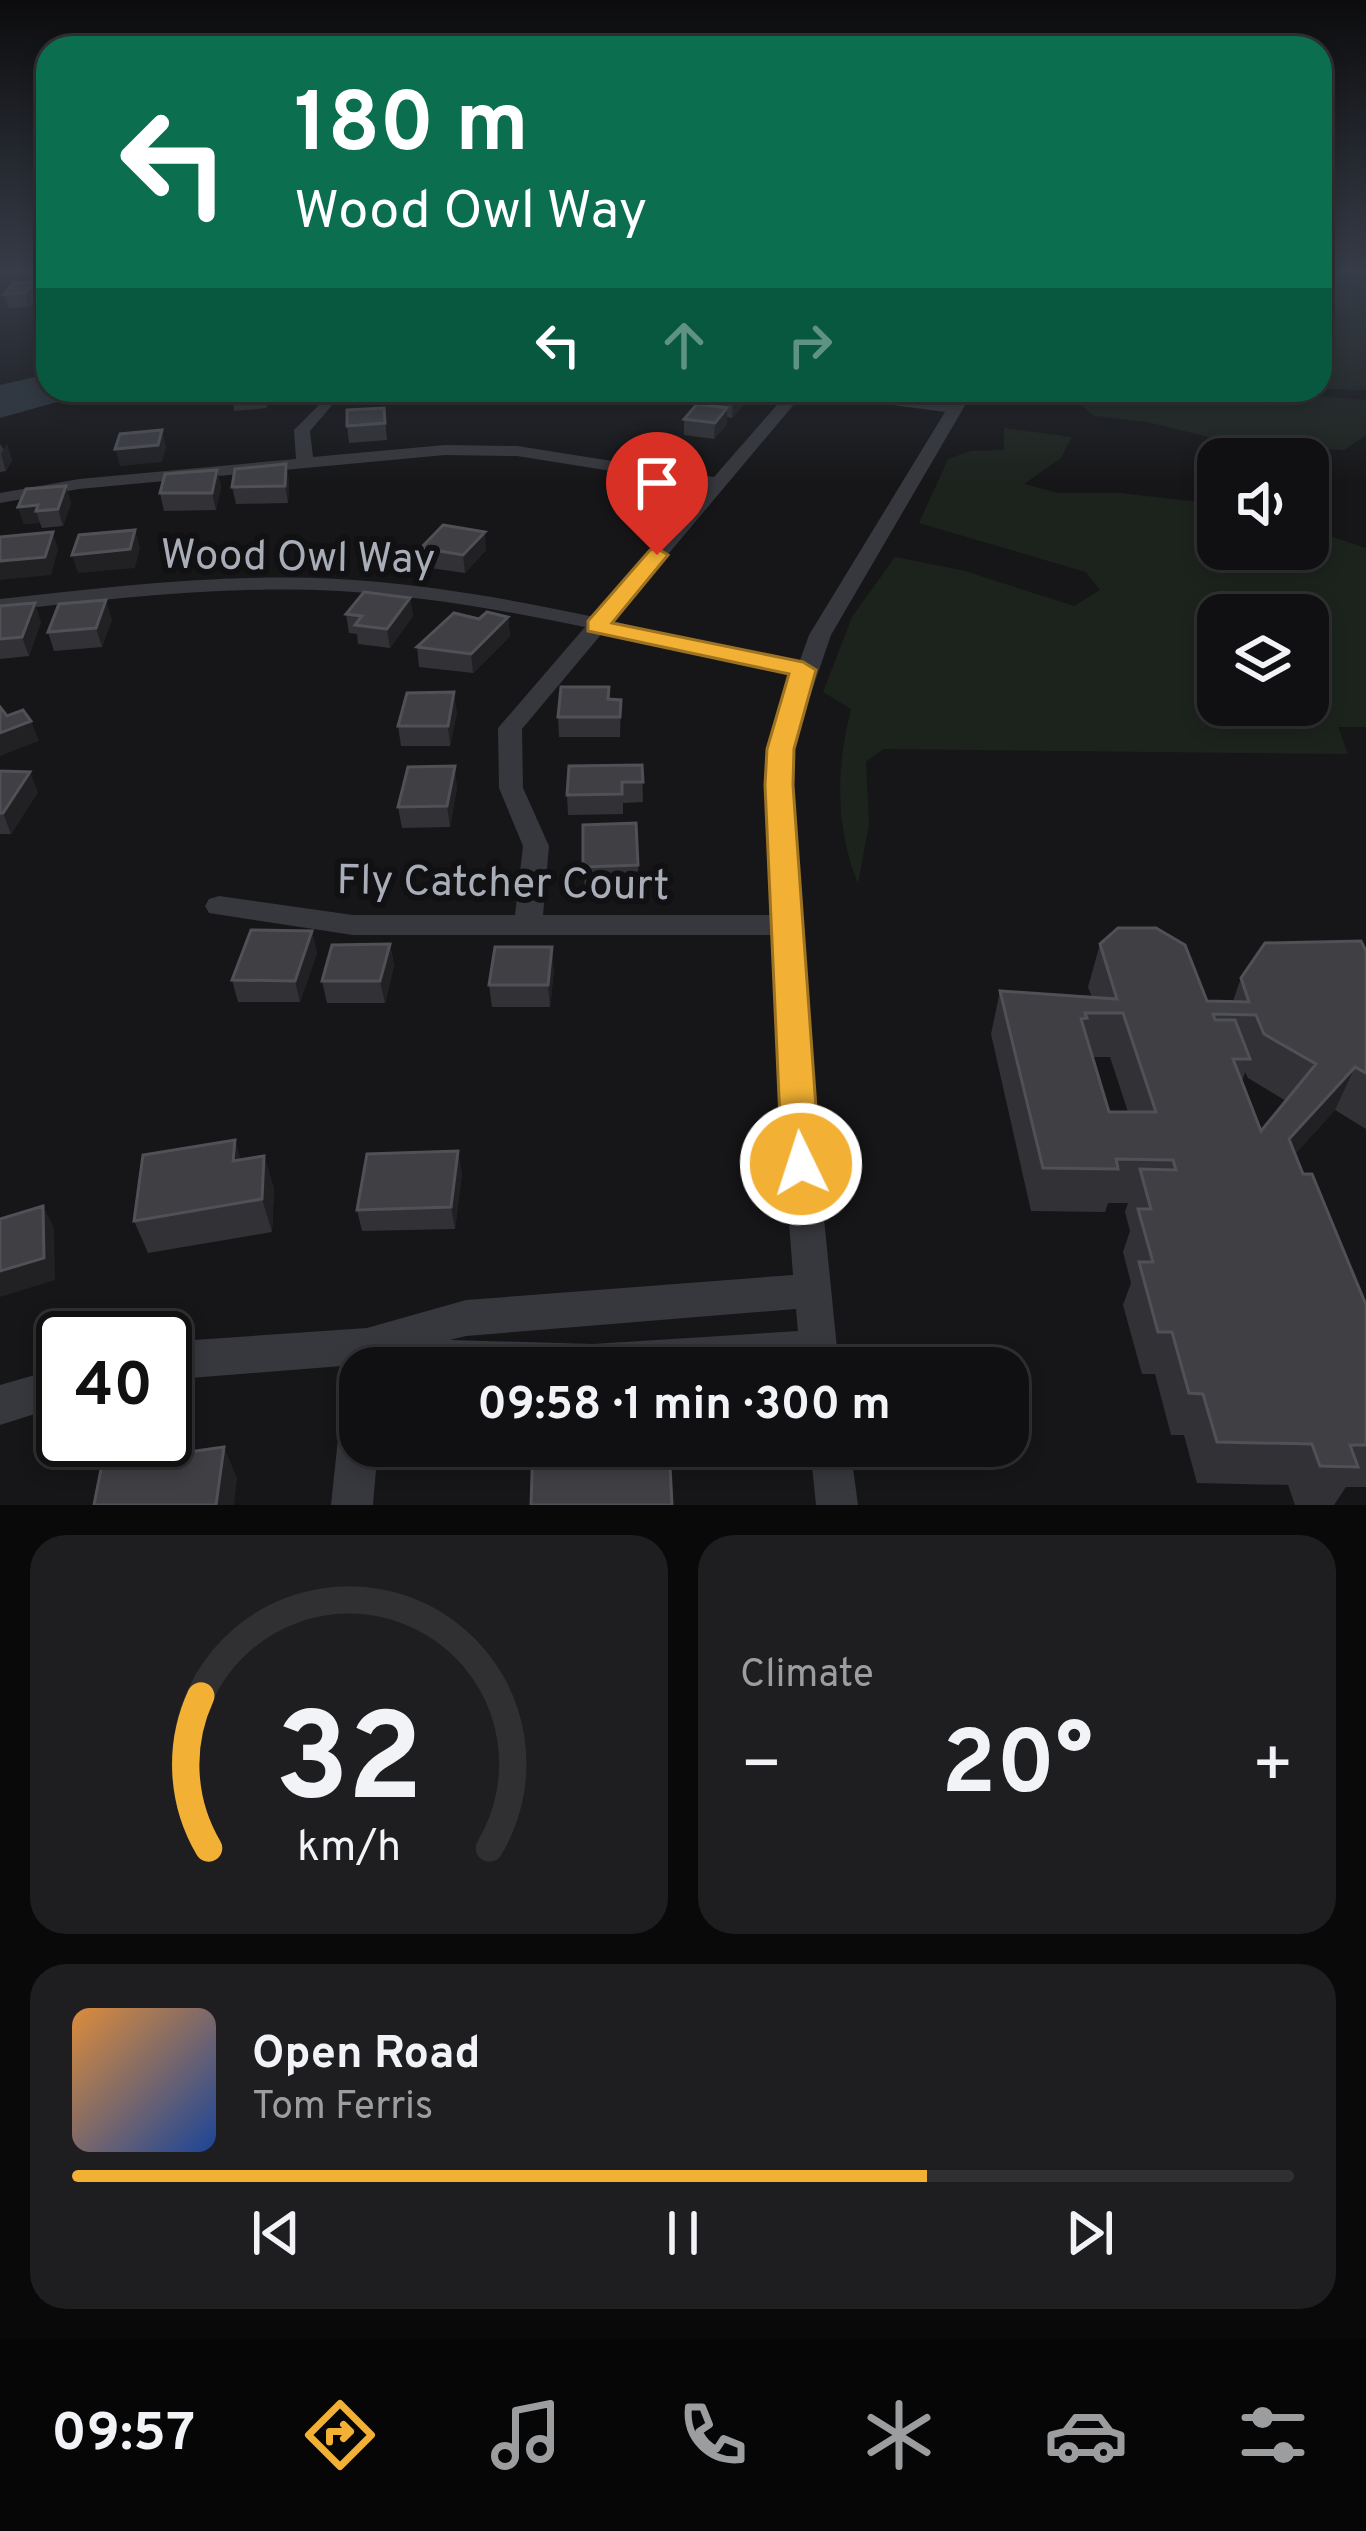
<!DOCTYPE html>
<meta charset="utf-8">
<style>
:root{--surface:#101012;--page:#1e1e20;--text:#f1f3f6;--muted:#9c9d9f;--line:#303032;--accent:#f2b134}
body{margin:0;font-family:Overpass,sans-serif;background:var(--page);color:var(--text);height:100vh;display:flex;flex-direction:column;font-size:45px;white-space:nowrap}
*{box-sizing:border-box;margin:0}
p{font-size:39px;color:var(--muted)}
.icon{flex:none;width:66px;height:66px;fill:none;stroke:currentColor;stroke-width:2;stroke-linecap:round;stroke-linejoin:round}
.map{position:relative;height:1505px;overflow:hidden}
.panel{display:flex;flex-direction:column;gap:30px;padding:30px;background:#09090a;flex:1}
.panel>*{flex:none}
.hud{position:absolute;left:36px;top:36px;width:1296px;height:366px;border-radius:36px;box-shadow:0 6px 18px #0003,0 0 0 3px var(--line);background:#0b6e4f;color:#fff;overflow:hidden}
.buttons{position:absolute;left:1197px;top:438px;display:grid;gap:24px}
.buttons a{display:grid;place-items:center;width:132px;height:132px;border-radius:24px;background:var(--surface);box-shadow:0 6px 18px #0003,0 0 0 3px var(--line);font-size:60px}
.speed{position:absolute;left:36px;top:1311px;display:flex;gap:24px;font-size:60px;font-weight:700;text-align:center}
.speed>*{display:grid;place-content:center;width:156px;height:156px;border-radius:50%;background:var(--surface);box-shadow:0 6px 18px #0003,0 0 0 3px var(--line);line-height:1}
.speed .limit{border:6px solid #111;border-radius:18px;background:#fff;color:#111}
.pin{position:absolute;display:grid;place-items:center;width:102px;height:102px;color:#fff;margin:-123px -51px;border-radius:50% 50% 50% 0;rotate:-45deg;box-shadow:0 0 12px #0007}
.pin .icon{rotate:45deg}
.me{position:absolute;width:132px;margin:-66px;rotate:356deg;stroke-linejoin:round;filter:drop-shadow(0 0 9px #0008)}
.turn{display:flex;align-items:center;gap:42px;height:252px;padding:0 60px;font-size:54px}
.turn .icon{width:156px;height:156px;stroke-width:2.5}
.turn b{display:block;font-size:84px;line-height:102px}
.lanes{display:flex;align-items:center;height:114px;padding:0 60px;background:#0003;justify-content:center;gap:60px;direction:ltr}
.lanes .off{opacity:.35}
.big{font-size:90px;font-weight:700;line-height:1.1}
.panel .card{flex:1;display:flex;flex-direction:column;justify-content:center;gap:18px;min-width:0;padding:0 42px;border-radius:36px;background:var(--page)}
.panel .dial{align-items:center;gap:0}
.dial svg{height:312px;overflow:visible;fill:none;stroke:var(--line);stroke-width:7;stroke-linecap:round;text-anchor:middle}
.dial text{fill:var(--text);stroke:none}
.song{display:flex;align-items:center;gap:36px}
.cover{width:144px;height:144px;border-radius:18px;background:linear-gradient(135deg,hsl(30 70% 55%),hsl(220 70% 35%))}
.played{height:12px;border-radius:6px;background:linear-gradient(90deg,var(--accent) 70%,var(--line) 70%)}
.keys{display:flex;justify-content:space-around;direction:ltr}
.heat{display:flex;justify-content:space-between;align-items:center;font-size:66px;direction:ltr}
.panel .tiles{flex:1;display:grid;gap:30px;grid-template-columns:1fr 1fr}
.card:last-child{grid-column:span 2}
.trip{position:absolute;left:339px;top:1347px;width:690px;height:120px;border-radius:36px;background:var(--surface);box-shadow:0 6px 18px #0003,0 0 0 3px var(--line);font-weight:700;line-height:120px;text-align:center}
.tab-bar{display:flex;height:192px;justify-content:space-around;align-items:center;background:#060607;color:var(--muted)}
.tab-bar .icon{width:84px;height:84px}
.tab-bar .on{color:var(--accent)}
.tab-bar b{font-size:54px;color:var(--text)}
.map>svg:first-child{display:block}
.green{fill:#1c231d;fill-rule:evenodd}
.water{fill:#2c353c}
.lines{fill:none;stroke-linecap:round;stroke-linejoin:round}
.minor{fill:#37383d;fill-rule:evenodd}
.wall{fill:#323236;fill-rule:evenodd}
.shaded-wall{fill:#212124}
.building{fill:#3f3f44;stroke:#4f5156;stroke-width:3;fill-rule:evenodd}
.route{fill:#f2b134;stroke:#9d7322;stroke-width:3}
.labels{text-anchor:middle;stroke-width:12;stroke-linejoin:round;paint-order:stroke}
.street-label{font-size:42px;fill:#a8adb8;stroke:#111113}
</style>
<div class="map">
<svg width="1366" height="1505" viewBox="0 0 1366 1505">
<rect width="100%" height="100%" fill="#161618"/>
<path class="green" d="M1320,274h25l21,12v104l-46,-1v-92l11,-1 -11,-12z
M1075,390h161l130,10v35l-22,15 -99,-4 -98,-24 -53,-6 -17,-15z
M1004,428l68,9 -11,21 -37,26 34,9h62l98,11v45h90v-20l58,19v179h-28l10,27 -465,-5 -17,13 3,62 -11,60c-23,-58 -22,-115 -7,-175l-28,-17 29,-75 43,-60 70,14 109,35 26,-16 -14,-18 -167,-49 29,-64 23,-8 33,-1zM1308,615v90h-90v-90z"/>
<path class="water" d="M48,374v16h52l-100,28v-33z"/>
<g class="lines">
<path class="minor" d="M790,390h16l-194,231 187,42 10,-28 136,-223 -127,-17 -8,-5h41l99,14 8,-14h16l-143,245 -39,114 18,330 29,289h-453l-19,-4 -202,16v-38l202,-14 99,-28 327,-25 -15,-196 -4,-144h-421l-144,-22 -4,-7 4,-7 10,-3 134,19h162l8,-69 -24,-58 -1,-60 87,-101c-82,-17 -163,-31 -246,-36 -113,-6 -227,8 -339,20v-12c112,-12 226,-26 339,-20 86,5 171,20 255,38l112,-131 -189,-30 -72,-1 -366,34 -79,14v-10l79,-14 217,-20 -2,-29 31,-31 8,5 -23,27 3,26 132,-12 72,1 197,31zM604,631l191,44 -27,74 5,166h-230l6,-69 -26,-58 -1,-59zM796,1309l2,22 -205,13 -143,-4 16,-4z
M63,1367v38l-63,20v-40z
M360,1400v46h18l-5,59h-42l9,-85 6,-14z
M810,1446h40l8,59h-42z"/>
</g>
<path class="wall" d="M34,282l4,14 -9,11 -21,1 -4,-14z
M232,390l37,4 -2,14 -33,3z
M710,390h36v13l-14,15 -5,-1v7l-13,15 -30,-4v-16l20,-14v-7z
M384,408l3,32 -38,3 -2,-17z
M0,444l12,16 -6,11 -6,1z
M286,464l3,17 -1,22 -52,1 -4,-17z
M217,470l4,17 -5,23 -52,1 -4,-18z
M66,486l5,17 -8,23 -21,2 -2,-5 -16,1 -6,-17z
M421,548l65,2 -21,23 -42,-6z
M410,598l3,18 -23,32 -32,-4 -1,-10 -8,-1 -3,-19z
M0,606l41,16 -12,34 -29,3z
M508,617l2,19 -37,37 -54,-6 -2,-20 62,-28z
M112,619l-10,28 -48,4 -6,-19z
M609,687l1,13h11l-1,37h-61l-1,-20z
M457,712l-7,34h-49l-3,-20z
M642,765l1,37 -20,1v11l-55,1 -1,-20z
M0,771l38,21 -27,42h-11z
M457,787l-7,40 -48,1 -4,-21z
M636,823l3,63 -54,2 -2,-21z
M312,931l5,22 -17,49h-62l-6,-22z
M390,944l4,22 -9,37h-58l-5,-22z
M1100,944l107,57h26l8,-23 125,-27v178l-31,-19 -40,44 71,151v182h-20l-12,18h-39l-7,-20 -91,-2 -13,-48h-13l-16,-61h-13l-19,-69 8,-22 -8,-31 7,-21 -5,-19 3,-9h-20l-3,9 -74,-1 -40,-177 9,-43 92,6 -4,-10zM1092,1057h18l18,55h-19zM1245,1072l3,6 38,23 -25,30 -19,-49z
M554,969l-4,38h-58l-3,-22z
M264,1156l10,33 -2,43 -124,21 -14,-32 107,-61z
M462,1173l-7,56 -93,2 -5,-21z"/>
<path class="shaded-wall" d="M34,282l4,14 -9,11 -4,-14z
M265,390h4v4l-2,14z
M744,390h2v13l-14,15 1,-16z
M727,408v16l-13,15 1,-16z
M162,430l4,17 -4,15 -42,4 -5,-17z
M7,443l5,17 -6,11 -5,-17z
M286,464l3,17 -1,22 -3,-17z
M217,470l4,17 -5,23 -4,-17z
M66,486l5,17 -8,23 -5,-17z
M38,505l-2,6 4,12 -16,1 -6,-17z
M135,530l5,18 -5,20 -57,5 -6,-18z
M53,532l5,18 -7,25 -51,5v-19z
M485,532l1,18 -21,23 -2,-18z
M410,598l3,18 -23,32 -3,-19z
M106,600l6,19 -10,28 -6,-19z
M35,603l6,19 -12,34 -7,-19z
M508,617l2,19 -37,37 -2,-19z
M454,692l3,20 -7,34 -2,-20z
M31,721l8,20 -39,15v-23z
M455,766l2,21 -7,40 -3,-21z
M30,772l8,20 -27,42 -8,-21z
M312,931l5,22 -17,49 -5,-21z
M390,944l4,22 -9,37 -5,-22z
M552,947l2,22 -4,38 -2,-22z
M1355,1067l-20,43 -65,72 19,-43z
M235,1140l10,33 -12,-12z
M458,1151l4,22 -7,56 -4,-22z
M264,1156l10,33 -2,43 -10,-33z
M43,1206l11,22 1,52 -55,17v-26z
M224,1447l13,31 -3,27h-18z"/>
<path class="building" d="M34,282l-9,11 -21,1 9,-11z
M232,390h33l-1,2 -33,3z
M710,390h34l-11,12 -29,-4z
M697,404l30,4 -12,15 -31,-4z
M384,408l1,15 -38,3v-16z
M162,430l-4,15 -43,4 5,-15z
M286,464l-1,22 -53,1 3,-18z
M217,470l-5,23h-52l5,-19z
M66,486l-8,23 -22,2 2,-6 -20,2 8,-18z
M443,525l42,7 -22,23 -42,-7z
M135,530l-5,19 -58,6 7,-20z
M53,532l-8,25 -45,4v-24z
M364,592l46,6 -23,31 -32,-4 7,-9 -16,-2z
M106,600l-10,28 -48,4 11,-28z
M35,603l-13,34 -22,2v-33z
M487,612l21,5 -37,37 -54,-7 37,-34 25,6z
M561,687h48l-1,12 13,1 -1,17h-62z
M454,692l-6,34h-50l9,-33z
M0,707l7,9 16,-6 8,11 -31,12z
M642,765l1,17h-21v12l-55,1 2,-29z
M455,766l-8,40 -49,1 10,-40z
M0,771l30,1 -27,41h-3z
M636,823l2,42 -55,2v-42z
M1118,928h38l29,17 22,56 42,1 -8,-24 24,-35 96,-2 5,10v122l-11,-6 -66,72 14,35h9l54,131v140h-16l8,22 -38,-1 -8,-22 -95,-2 -14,-48 -14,-1 -17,-61h-14l-19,-70h14l-15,-53h13l-11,-40 36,1 -3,-10 -57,-1 2,10 -75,-1 -43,-177 117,8 -17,-55zM1085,1013h38l33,99h-47l-28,-93 6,-1zM1213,1014l43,1 8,19 52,30 -55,67 -28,-72h17l-15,-39h-20z
M251,930l61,1 -17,50 -63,-1z
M390,944l-10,37h-58l10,-36z
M495,947h57l-4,38h-59z
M235,1140l-2,21 31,-5 -2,43 -128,22 9,-66z
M458,1151l-7,56 -94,3 10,-56z
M43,1206l1,52 -44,13v-52z
M533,1446h136l3,59h-141z
M224,1447l-8,58h-122l8,-41z"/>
<linearGradient id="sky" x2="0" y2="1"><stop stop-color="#0c0c0d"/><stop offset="0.56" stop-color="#363c48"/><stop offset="1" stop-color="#363c48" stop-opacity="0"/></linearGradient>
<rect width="1366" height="485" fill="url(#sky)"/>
<path class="route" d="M657,548l11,7 -56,68 191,39 13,8 -22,79 -1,36 27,379 -5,12 -14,4 -14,-4 -5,-12 -17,-379 2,-36 22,-75 -201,-43v-10l62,-71z"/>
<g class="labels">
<g class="street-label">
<text transform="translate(298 555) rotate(1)" y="15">Wood Owl Way</text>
<text transform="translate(503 881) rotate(1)" y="15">Fly Catcher Court</text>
</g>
</g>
</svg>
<div class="buttons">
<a><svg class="icon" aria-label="sound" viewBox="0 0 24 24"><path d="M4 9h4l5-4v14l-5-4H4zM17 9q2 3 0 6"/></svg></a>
<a><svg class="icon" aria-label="layers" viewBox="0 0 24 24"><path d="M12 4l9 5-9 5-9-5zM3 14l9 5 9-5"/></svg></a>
</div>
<div class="speed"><div class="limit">40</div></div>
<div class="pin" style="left:657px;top:555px;background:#d93025"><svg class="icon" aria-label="arrive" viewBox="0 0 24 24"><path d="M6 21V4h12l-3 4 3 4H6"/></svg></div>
<svg class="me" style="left:801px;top:1164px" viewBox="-20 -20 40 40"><circle r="17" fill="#f2b134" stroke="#fff" stroke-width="3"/><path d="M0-11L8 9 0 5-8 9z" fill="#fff"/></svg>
<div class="trip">09:58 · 1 min · 300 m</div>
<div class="hud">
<div class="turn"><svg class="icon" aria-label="left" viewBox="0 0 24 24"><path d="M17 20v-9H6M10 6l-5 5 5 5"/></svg><div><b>180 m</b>Wood Owl Way</div></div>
<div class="lanes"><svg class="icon" aria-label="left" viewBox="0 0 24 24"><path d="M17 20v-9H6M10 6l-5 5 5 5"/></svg><svg class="icon off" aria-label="ahead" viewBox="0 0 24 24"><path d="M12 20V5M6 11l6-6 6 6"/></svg><svg class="icon off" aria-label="right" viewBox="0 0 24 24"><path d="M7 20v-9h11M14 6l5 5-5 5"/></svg></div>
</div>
</div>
<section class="panel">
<div class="tiles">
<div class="card dial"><svg viewBox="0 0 100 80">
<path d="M14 69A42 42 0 1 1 86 69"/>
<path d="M14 69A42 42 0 0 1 12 30" stroke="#f2b134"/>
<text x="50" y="56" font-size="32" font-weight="700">32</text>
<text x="50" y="72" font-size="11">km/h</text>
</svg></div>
<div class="card"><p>Climate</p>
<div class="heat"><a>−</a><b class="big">20°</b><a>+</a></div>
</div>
<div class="card">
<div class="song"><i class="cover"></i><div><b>Open Road</b><p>Tom Ferris</p></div></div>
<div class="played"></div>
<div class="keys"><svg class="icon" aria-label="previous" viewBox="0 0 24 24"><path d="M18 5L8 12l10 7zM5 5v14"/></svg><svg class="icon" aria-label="pause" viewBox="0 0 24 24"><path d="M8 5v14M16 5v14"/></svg><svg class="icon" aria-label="next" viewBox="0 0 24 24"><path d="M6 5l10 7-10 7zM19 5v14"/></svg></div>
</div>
</div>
</section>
<nav class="tab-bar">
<b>09:57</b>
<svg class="icon on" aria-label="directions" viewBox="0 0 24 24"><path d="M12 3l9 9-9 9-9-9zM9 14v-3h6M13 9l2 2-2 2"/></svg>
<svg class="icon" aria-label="music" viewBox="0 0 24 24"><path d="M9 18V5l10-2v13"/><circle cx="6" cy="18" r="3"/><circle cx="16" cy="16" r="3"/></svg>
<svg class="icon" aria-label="phone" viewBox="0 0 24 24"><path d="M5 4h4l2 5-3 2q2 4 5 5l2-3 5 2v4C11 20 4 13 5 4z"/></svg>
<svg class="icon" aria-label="climate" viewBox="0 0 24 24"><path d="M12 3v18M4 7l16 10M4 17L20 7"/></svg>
<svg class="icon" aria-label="car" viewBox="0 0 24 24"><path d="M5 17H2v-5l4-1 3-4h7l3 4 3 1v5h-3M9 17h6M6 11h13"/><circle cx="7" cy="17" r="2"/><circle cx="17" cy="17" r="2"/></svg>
<svg class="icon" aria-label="filters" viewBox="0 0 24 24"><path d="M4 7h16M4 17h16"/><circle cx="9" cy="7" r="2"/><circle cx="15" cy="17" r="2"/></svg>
</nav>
